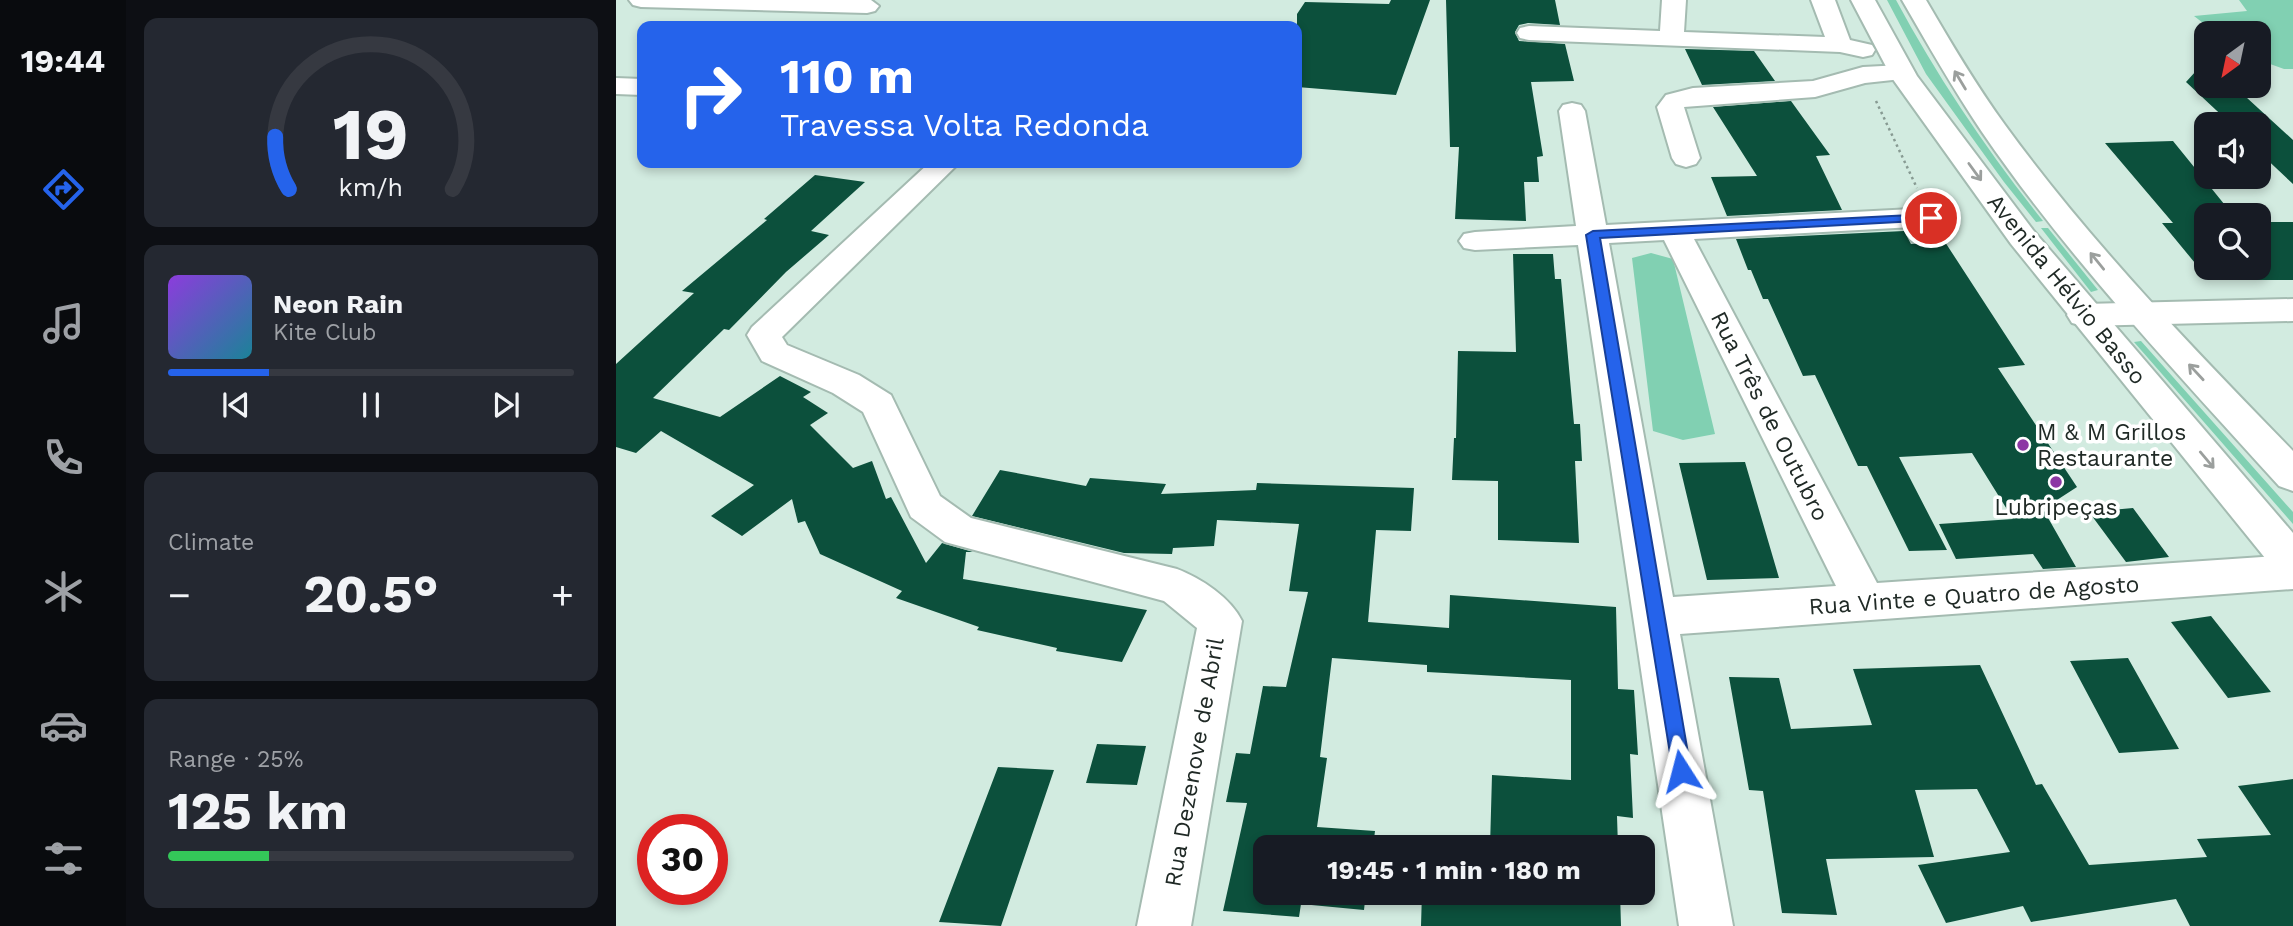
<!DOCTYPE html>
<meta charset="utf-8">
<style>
:root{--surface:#171b24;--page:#242831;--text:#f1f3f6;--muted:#9ea1a6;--line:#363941;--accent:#2563eb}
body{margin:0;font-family:"Work Sans",sans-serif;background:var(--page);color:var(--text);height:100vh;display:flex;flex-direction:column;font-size:26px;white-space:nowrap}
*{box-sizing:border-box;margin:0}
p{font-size:23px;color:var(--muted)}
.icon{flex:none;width:38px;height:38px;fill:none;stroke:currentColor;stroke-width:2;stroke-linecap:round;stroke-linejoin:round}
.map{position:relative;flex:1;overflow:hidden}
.details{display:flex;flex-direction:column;gap:18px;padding:18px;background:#0d0f14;width:490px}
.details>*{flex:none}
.guide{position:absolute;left:21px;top:21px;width:665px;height:147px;border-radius:14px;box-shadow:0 4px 10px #0003;background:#2563eb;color:#fff;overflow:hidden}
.needle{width:46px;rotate:213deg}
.controls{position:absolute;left:1578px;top:21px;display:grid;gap:14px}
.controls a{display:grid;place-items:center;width:77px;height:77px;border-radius:14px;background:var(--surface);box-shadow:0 4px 10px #0003;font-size:35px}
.speed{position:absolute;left:21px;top:814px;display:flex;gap:14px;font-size:35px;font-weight:700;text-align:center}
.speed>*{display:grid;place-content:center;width:91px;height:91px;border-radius:50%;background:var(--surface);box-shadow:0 4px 10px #0003;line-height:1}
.speed .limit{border:10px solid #d22;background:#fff;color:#111}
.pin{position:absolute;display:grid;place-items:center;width:60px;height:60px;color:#fff;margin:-30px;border:4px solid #fff;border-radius:50%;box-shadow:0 2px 7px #0007}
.me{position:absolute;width:77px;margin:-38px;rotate:351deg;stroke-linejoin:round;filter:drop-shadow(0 0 5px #0008)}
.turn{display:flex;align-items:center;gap:24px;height:147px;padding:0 28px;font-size:32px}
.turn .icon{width:91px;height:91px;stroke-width:2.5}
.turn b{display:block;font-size:49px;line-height:60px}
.big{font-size:52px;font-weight:700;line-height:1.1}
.details .widget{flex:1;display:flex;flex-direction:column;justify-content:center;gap:10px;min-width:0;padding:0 24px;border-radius:14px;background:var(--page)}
.details .dial{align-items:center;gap:0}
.dial svg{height:182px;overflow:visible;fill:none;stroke:var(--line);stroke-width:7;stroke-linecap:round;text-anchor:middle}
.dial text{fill:var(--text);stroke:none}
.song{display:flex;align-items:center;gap:21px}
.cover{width:84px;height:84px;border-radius:10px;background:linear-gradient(135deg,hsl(270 70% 55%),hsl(190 70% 35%))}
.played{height:7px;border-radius:4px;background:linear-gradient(90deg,var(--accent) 25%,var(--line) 25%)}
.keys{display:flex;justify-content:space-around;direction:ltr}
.heat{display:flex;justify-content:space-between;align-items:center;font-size:38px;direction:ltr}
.charge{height:10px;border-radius:5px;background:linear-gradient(90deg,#34c759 25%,var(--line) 0)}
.trip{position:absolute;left:637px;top:835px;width:402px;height:70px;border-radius:14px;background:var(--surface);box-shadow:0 4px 10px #0003;font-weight:700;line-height:70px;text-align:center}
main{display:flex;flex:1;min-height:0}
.menu{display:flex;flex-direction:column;width:126px;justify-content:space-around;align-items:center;background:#090b0e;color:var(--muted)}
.menu .icon{width:49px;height:49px}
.menu .active{color:var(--accent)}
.menu b{font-size:32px;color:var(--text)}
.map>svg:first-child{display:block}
.green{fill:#81d0b2}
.building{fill:#0c503c}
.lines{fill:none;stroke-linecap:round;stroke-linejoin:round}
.minor-casing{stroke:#a4bbb1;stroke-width:4}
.major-casing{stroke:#a4bbb1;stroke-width:4}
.path{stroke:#879a92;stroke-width:2.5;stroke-dasharray:2.5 3.5;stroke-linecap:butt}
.minor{fill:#fff;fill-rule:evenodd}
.major{fill:#fff;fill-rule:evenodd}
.oneway{stroke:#9b9f9d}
.route{fill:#2563eb;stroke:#184099;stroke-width:2}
.poi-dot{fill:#8c37a4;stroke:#fff;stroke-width:2.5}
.labels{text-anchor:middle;stroke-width:7;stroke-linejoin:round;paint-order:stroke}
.street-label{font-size:23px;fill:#202a26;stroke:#fff}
.poi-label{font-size:23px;fill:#202a26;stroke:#fff;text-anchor:start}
</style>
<main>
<nav class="menu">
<b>19:44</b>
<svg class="icon active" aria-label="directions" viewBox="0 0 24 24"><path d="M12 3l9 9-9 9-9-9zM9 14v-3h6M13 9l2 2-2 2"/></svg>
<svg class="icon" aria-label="music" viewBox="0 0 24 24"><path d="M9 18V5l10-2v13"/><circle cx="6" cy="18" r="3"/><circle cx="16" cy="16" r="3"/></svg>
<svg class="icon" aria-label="phone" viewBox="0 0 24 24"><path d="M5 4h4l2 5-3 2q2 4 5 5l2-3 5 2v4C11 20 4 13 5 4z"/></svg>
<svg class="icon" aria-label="climate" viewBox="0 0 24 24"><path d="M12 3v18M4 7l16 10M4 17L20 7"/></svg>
<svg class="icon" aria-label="car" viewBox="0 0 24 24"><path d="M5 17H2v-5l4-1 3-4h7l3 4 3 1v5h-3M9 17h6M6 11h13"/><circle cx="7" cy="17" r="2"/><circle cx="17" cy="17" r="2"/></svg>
<svg class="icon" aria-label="filters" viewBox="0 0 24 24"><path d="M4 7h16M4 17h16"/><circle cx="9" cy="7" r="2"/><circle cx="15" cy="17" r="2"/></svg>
</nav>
<section class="details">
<div class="widget dial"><svg viewBox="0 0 100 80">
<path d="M14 69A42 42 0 1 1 86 69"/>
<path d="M14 69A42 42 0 0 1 8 46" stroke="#2563eb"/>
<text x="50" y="56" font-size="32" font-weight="700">19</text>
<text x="50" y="72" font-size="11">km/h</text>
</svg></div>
<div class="widget">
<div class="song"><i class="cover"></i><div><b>Neon Rain</b><p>Kite Club</p></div></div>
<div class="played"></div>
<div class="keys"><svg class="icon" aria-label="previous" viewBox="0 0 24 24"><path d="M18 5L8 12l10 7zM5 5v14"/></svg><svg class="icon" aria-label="pause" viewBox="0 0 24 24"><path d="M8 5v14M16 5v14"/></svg><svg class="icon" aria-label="next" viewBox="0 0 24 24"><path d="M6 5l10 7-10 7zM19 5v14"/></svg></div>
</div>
<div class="widget"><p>Climate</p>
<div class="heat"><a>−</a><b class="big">20.5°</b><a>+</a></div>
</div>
<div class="widget"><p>Range · 25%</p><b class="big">125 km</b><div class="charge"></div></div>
</section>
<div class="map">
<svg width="1677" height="926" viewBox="0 0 1677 926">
<rect width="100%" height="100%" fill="#d2ebe0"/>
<path class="green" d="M1271,0h9c42,78 92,152 147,221l-7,1 -32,-40 -78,-108z
M1623,0h54v69h-9l-25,-9v-27h-43l-22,-17 53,-5z
M1425,228h7l50,62 -7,2z
M1035,253l22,6 42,175 -32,6 -30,-9 -21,-173z
M1525,341l152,171v12l-159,-182z"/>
<path class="building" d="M775,0h39l-34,95 -99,-8v-73l8,-12 84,2z
M830,0h109l5,25 -32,-2 -9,2 -4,7 4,9 46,3 9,37 -43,1 12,74 -6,1 2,25h-15l2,39 -71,-2 4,-72h-9z
M1069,49l69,2 21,30 -73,4z
M1590,60l1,26h27l59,54v44l-34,-32v-28h-28l-45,-42z
M1175,101l39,54 -14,1 26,54 -115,6 -16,-39 46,-1 -44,-69z
M1557,141l60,74h-26v53h52v-46h34v58h-84l-47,-57h11l-68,-80z
M199,175l50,7 -54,49 18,4 -43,37 -57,58 -5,-1 -71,69 67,19 60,-41 31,16 -8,5 25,16 -18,12 43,43 19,-7 14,38 5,-2 35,66 16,-20 31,9h-7l-3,27 184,31 -25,52 -66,-11 1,-3 -80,-18 2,-3 -83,-29 6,-7 -82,-37 -15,-33 -7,2 -6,-24 -50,37 -31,-20 43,-31 -93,-54 -25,22 -20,-6v-83l78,-71 -12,-2 85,-71 -3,-1z
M1288,231l7,13 34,-2 80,123 -27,3 79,119 -34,22 33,58 -33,2 -10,-15 -77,5 -17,-35 74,-5 -41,-66 -73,4 48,93 -38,1 -42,-85h-9l-43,-91 -12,1 -35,-77h-5l-12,-29h-3l-12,-31z
M897,254h40l2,25h6l13,145h6l2,37h-7l4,82 -81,-3v-59l-46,-1 2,-42h2l2,-87 58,1z
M1129,462l34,116 -72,2 -28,-117z
M384,470l86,16 4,-8 76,6 -5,10 95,-4 1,-7 157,5 -3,43 -35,-1 -8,92 81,6 1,-33 166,12 2,82 16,1 4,65 -8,-1 3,64 -16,-2 1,31h-128l2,-72 79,5v-100l-144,-8v-7l-95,-7 -12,99 7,1 -10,69 58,4 -2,16h-108v45h101l-2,18 -63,-6 -2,13 -76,-6 24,-108 -21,-1 10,-49 14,1 13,-68 23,1 22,-95 -19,-1 10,-67 -82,-4 -3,26 -41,2 -1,6 -48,-1 -152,-37z
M1517,508l36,49 -43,5 -37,-50z
M1595,616l60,76 -43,6 -57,-76z
M1512,658l51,91 -60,4 -49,-92z
M1364,665l56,120 6,-1 47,81 118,-8 -10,-18 74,-4 -33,-49 55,-7v147h-103l-14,-27 -145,23 -8,-16 -77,17 -28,-58 92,-13 -33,-63 -62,1 19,67 -108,2 11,56 -55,-2 -19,-122 -14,-1 -20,-113 50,1 12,51 81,-4 -19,-56z
M481,744l49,2 -9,39 -51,-2z
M382,767l56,3 -53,156 -62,-4z
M806,892h198l1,34h-200z"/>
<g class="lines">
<g class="minor-casing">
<path id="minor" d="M13,0h242l8,6 -4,5 -8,2 -226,-6 -8,-2z
M1046,0h24l-2,32 141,5 -14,-37h24l15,40 22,5 3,5 -3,5 -9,2 -23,-5 -311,-12 -9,-2 -3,-5 3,-5 9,-2 131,5z
M1286,65l9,3 4,5 -4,5 -46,5 -50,14 -131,10 16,51 -4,6 -10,3 -10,-3 -4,-6 -15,-51 9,-12 27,-7 120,-7 50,-14z
M0,78l26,1v16l-26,-1z
M956,103l9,2 4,6 21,114 325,-17 11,3 4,6 -4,6 -11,3 -237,13 183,344 416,-28v34l-613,45 53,292h-54l-101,-681 -103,5 -11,-2 -5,-7 5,-7 11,-2 101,-6 -17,-115 4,-6zM1048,240l172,346 -163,11 -64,-354z
M313,163h30l-177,174 5,8 72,30 32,20 49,101 31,22 206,51c24,9 54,29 65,52l-51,305h-54l60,-298 -33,-27 -219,-59 -34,-25 -48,-105 -30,-19 -71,-32 -15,-26 5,-8z
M1677,299v22l-209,5 -12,-3 -5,-8 5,-8 12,-3z"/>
</g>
<g class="major-casing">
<path id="major" d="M1235,0h24l42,76 116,154 260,303v46l-15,-5 -267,-330 -119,-166z
M1286,0h24c25,43 50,85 79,125 86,118 187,222 288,326v40l-14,-5c-103,-114 -210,-227 -297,-354 -29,-43 -54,-87 -80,-132z"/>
</g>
<path class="path" d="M1260,101l41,87"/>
<use href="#minor" class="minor"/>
<use href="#major" class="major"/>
</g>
<defs><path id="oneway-shaft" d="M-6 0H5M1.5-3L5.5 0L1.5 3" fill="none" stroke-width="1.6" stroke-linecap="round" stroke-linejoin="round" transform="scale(1.75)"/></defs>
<g class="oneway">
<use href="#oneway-shaft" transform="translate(1344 80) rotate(-121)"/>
<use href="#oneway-shaft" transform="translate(1359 172) rotate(54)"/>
<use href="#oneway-shaft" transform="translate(1481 261) rotate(-129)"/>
<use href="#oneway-shaft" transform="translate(1580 372) rotate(-133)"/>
<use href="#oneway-shaft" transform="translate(1591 460) rotate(50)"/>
</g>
<path class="route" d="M1315,214l4,1v5l-335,18 91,533 -3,7 -7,3 -7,-3 -88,-543 7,-4z"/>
<g class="poi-dot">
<circle cx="1407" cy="445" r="7"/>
<circle cx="1440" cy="482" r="7"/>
</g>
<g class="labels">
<g class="street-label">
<text transform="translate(1451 289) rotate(51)" y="8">Avenida Hélvio Basso</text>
<text transform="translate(1154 416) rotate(63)" y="8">Rua Três de Outubro</text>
<text transform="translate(1358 595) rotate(-4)" y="8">Rua Vinte e Quatro de Agosto</text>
<text transform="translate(578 762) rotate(-80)" y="8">Rua Dezenove de Abril</text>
</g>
<g class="poi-label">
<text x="1421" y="440">M &amp; M Grillos<tspan x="1421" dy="26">Restaurante</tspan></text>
<text x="1440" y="515" text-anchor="middle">Lubripeças</text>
</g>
</g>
</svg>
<div class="controls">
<a><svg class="needle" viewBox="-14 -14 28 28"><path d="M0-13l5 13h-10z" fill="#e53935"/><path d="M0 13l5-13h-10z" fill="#9ea1a6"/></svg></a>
<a><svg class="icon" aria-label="sound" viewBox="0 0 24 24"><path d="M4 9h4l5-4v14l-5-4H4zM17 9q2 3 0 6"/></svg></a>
<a><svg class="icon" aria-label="search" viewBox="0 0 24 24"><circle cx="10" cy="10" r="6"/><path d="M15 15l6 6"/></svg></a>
</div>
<div class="speed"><div class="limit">30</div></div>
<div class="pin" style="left:1315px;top:218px;background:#d93025"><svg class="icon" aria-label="arrive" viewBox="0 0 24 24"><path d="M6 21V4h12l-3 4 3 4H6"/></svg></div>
<svg class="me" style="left:1065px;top:771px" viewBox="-20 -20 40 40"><path d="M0-17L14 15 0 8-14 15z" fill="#2563eb" stroke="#fff" stroke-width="4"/></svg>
<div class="trip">19:45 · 1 min · 180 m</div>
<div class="guide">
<div class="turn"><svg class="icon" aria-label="right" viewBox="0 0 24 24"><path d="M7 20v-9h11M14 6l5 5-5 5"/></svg><div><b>110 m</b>Travessa Volta Redonda</div></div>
</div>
</div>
</main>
